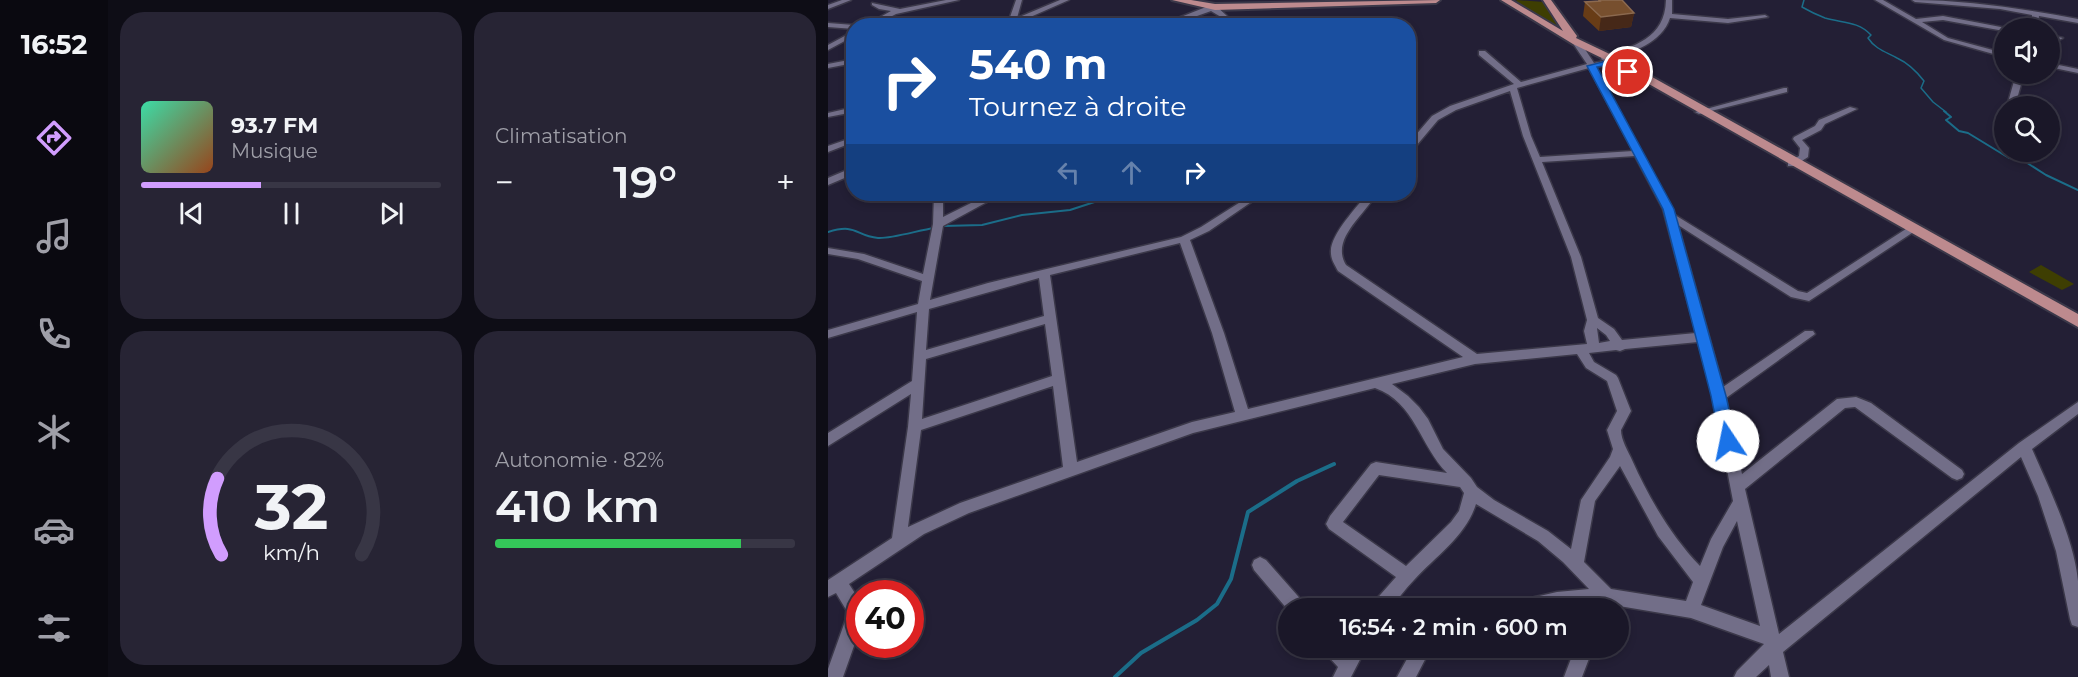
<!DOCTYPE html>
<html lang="fr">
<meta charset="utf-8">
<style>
:root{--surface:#1a1728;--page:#272434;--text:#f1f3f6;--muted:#9f9fa8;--line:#383645;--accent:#d19dfe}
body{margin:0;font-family:Montserrat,sans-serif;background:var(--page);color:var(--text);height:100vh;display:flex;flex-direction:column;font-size:22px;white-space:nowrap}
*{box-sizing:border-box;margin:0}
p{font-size:20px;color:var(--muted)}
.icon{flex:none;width:33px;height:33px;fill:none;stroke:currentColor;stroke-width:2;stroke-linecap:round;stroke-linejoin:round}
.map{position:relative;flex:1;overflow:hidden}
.details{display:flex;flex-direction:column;gap:12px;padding:12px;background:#0e0d16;width:720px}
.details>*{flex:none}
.guide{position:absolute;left:18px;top:18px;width:570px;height:183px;border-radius:24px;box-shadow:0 3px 9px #0003,0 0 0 2px var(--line);background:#1a4fa0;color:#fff;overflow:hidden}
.buttons{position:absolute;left:1166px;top:18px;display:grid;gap:12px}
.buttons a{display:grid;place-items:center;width:66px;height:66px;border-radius:50%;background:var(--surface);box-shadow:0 3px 9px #0003,0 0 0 2px var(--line);font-size:30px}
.speed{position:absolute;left:18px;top:580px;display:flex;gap:12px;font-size:30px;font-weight:700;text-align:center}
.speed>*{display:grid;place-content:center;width:78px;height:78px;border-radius:50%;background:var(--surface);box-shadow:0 3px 9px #0003,0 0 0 2px var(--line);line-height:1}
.speed .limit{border:9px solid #d22;background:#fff;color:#111}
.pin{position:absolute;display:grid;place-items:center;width:51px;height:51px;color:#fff;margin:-26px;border:3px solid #fff;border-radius:50%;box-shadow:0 2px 6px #0007}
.me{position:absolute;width:66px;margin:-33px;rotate:349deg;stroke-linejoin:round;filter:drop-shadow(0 0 4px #0008)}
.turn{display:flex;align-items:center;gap:21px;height:126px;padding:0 24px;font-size:27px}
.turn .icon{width:78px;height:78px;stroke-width:2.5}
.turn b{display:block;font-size:42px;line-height:51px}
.lanes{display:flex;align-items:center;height:57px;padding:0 24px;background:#0003;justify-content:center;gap:30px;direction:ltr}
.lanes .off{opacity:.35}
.big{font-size:45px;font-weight:600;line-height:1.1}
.details .card{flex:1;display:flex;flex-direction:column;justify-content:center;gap:9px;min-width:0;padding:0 21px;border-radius:24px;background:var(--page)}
.details .dial{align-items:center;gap:0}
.dial svg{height:156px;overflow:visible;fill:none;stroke:var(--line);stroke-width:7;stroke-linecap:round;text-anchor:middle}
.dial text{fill:var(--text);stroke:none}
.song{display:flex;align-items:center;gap:18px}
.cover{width:72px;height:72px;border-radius:9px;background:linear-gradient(135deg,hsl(160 70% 55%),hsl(20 70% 35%))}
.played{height:6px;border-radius:3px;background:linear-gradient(90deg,var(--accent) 40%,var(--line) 40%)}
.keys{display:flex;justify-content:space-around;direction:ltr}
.heat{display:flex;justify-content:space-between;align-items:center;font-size:33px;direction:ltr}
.charge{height:9px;border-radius:4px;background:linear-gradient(90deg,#34c759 82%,var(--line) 0)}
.details .tiles{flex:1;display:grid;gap:12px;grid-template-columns:repeat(2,1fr)}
.trip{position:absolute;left:450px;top:598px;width:351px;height:60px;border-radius:30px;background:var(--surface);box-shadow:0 3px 9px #0003,0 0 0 2px var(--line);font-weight:600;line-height:60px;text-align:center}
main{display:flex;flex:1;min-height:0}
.menu{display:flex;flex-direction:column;width:108px;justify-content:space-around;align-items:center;background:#0a0910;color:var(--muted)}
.menu .icon{width:42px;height:42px}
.menu .active{color:var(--accent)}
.menu b{font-size:27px;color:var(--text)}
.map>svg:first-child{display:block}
.green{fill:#3e3e02}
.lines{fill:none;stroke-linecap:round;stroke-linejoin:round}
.stream-far2{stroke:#1b6d89;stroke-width:1.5}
.stream-far1{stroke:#1b6d89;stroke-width:2}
.stream{stroke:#1b6d89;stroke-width:4}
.minor-casing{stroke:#3b3849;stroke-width:3}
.major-casing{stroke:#3b3849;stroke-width:4}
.minor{fill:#726e88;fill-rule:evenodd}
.major{fill:#bd8a8e;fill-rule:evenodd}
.wall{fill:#683c16}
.shaded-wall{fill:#462818}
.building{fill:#774f2e;stroke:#8b694f;stroke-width:1.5}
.route{fill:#1a73e8;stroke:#114b97;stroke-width:1.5}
</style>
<main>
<nav class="menu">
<b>16:52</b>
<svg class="icon active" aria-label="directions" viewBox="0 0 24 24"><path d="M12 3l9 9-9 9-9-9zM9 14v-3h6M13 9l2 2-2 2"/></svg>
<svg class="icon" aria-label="music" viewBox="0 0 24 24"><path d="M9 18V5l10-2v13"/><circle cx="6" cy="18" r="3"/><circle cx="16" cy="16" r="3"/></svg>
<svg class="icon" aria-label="phone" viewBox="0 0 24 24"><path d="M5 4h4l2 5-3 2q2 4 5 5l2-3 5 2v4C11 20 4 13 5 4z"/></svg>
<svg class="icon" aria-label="climate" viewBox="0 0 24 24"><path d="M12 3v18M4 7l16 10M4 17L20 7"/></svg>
<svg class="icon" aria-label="car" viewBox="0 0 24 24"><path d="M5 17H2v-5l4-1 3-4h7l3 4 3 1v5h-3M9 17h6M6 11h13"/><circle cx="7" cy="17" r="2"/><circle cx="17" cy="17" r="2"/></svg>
<svg class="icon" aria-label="filters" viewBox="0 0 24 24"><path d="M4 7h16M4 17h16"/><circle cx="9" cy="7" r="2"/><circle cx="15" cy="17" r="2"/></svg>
</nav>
<section class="details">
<div class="tiles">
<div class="card">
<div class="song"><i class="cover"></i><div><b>93.7 FM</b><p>Musique</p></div></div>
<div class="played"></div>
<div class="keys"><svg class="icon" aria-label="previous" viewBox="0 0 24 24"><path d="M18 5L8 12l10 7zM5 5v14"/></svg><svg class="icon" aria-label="pause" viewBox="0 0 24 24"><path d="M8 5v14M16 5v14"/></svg><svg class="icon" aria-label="next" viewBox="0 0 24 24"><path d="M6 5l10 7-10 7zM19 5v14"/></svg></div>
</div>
<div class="card"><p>Climatisation</p>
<div class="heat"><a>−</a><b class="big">19°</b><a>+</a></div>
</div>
<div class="card dial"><svg viewBox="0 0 100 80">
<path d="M14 69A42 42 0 1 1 86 69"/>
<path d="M14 69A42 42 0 0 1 12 30" stroke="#d19dfe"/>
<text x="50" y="56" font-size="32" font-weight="700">32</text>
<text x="50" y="72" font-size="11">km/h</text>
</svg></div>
<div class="card"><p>Autonomie · 82%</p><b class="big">410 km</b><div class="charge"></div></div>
</div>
</section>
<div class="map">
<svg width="1250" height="677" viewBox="0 0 1250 677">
<rect width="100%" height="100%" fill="#231f35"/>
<path class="green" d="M689,0l27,2 16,26 -45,-26z
M1213,265l33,19 -12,6 -33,-18z"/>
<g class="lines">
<path class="stream-far2" d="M976,0l-2,7c7,4 15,8 23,11 17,5 33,3 46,17l-3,3c7,11 18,14 29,20 11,5 20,14 27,23l-3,7 12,14 13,10"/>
<path class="stream-far1" d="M1116,111l7,6 -5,3 13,11 9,2 41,25 12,1 25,16 32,15
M115,226l39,-1 40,-10 48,-5 49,-16
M0,232c29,-9 27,4 50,6 12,1 42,-8 56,-10"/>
<path class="stream" d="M287,677l26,-24 56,-33 20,-16 14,-25 17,-67 49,-31 37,-17"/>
<g class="minor-casing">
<path id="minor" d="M14,0h9l-23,9v-4z
M118,0h13l-63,14 -23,12h-9l27,-15 -12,-2 -7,-4v-2l28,6z
M188,0h6l-5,18 43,-18h9l-50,22 1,4 -7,-2 -14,2 12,-6 -1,-3z
M838,0h6v14l56,5 37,-4 3,2 -40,6 -58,-5c-8,25 -38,34 -60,42h3v4l-17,3 79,148 123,76 9,2 102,-66 4,-1 5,3 -109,72 -18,-4 -113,-72 45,162 82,-56h8l2,3 -89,64 16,76 95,-75 19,-2 15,6 91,67 2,4 -2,4 -5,2 -5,-2 -97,-71 -10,1 -100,81 34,145 240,-191 59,-41v12l-46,35c17,39 42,90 46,132 0,15 0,31 0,46l-6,-2 -2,-6 -14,-68 -18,-55 -17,-39 -238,195 6,25h-18l-2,-12 -13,12h-22l3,-6 27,-27 -73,-26 -84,-14 -54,5h-43l2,-6 6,-2 39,-9 32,-3 -26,-27 -25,-21 -62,-37c-10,32 -40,52 -62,76 -9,9 -16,19 -24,29h-19l2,-6 23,-26 -67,-48 -3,-5 4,-8 41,-52 5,-2 71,11c-27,-27 -32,-71 -72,-85l-182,45 -224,80 -45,21 -75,50 11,17v28l-17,48h-15v-8l20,-56 -12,-20 -8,4v-17l64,-42 16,-111 3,-33 -83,52v-13l84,-52 5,-69 -89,26v-8l90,-26 4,-23 -64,-22 -30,-5v-6l36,6 59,20 10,-50 1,-30h9v23l46,-23h10l-1,2 -55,30 -13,74 58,-17 193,-46 20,-10 52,-33h10l-54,37 -19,9 34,93 24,76 215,-52 -125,-86c-3,-6 -7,-11 -7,-18 -2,-17 26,-46 36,-59h9c-11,21 -46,45 -30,71l131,89 110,-10 -3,-13 3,-11 -16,-63 -48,-121 -13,-45 -54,19 -18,10 -27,32 -3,1v-9l24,-28 18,-10 64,-22 -35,-29v-4h6l36,31 66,-18 -15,-22 1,-2h6l15,23 10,-2 -3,-2 1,-2c32,-11 63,-18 64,-57zM761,68l44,83 -93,6 -9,-21 -14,-48zM807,156l28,53 33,124 -74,7 -8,-11 -16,-11 -17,-61 -39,-95zM352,243l32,90 23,79 -43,10 -115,40 -27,-187zM211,278l5,38 -118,34 3,-41zM217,324l7,52 -130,43 4,-60zM769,328l9,7 4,6 -11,2zM870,342l15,54 20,105 -22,38 -11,27c-29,-30 -51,-68 -68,-106 -4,-9 -11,-20 -11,-30l10,-19 -13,-33 -2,-3 -22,-13 -5,-9 27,-3 4,1 5,-2zM749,354l9,14 21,13 10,30 -10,19 6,19 -3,8 -29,43 -10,49 -23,-18 -54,-31 -17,-13 -6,-9 -28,-29 -15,-30 -9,-12 -11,-11 -16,-12 83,-20zM225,386l10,81 -103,36 -52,24 13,-97zM792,466l38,70 35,46 -7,19 -75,-12 -27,-27 11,-61zM551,475l81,12 4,6 -5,18 -8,11 -45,44 -63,-44zM909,521l23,105 -59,-21 22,-58z
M1047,0h8l33,19 27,-3 63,12 -2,3 -61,-11 -21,2 26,16 56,15v4l-60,-17z
M1084,0c56,0 111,9 166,19v4l-39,-7 -2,12h-6l1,-13 -32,-6 -85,-7z
M387,5l12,11v10h-6v-9l-10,-6 -42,15h-11l48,-19z
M0,23l26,2 2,1h-2v3l-26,-2z
M26,31v5l-26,14v-5z
M1221,35l14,3 -4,2 -10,-1z
M26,59v4l-26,5v-4z
M1221,63l29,6v4l-29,-6z
M1188,74h8l-9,32h-8z
M956,88h3v4l-88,22 -4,-2z
M26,107v5l-26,5v-4z
M1022,107l7,2 -32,15 -4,6 -19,10 7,8 -1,9 -14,9h-6v-4l11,-6 1,-8 -7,-9 1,-2 21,-11 4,-6z
M26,137v5l-26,10v-6z
M26,167v7l-26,11v-7z
M432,557l6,3 38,43 2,6 -18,1 -34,-40 -2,-5 2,-5z
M495,648h20l3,3 2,-3h18l-15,29h-18l5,-10 -12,-13z
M585,648h18l-15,29h-19z
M747,648h18l-11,29h-18z"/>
</g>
<g class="major-casing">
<path id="major" d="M344,0h19l24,4 225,-4 -4,3 -221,7z
M673,0h10l52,31 -20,-31h8l26,36 -1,2 42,20 460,256v13l-468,-265 -37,-18z"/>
</g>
<use href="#minor" class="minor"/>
<use href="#major" class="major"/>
</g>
<path class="wall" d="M770,0l36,13 -3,14 -32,4 -16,-15 2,-14 13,-1z"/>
<path class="shaded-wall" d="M806,13l-3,14 -32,4 2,-14z"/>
<path class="building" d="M771,0h23l12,13 -33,4 -16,-15 15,-1z"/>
<path class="route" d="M782,60l22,12 -7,2 -16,-9 -12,2 77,142 52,187 10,45 -2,5 -6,1 -6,-1 -2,-5 -9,-45 -48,-187 -76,-143z"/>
</svg>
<div class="buttons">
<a><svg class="icon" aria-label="sound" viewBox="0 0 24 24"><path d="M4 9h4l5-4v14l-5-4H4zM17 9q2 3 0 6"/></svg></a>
<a><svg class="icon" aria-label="search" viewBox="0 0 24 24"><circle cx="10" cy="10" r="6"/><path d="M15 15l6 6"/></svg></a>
</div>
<div class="speed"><div class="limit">40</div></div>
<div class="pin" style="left:800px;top:72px;background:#d93025"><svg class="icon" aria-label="arrive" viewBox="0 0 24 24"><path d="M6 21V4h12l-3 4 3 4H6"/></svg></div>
<svg class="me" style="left:900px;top:441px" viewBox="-20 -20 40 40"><circle r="19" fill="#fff"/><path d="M0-13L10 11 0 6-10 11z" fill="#1a73e8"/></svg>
<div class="trip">16:54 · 2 min · 600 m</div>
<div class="guide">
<div class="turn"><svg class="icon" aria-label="right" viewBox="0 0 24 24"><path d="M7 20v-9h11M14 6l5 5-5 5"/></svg><div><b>540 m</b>Tournez à droite</div></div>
<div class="lanes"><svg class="icon off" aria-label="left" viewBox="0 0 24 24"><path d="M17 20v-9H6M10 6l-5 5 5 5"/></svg><svg class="icon off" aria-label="ahead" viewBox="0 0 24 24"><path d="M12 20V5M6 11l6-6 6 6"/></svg><svg class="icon" aria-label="right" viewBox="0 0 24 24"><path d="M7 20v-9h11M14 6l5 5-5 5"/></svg></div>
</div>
</div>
</main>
